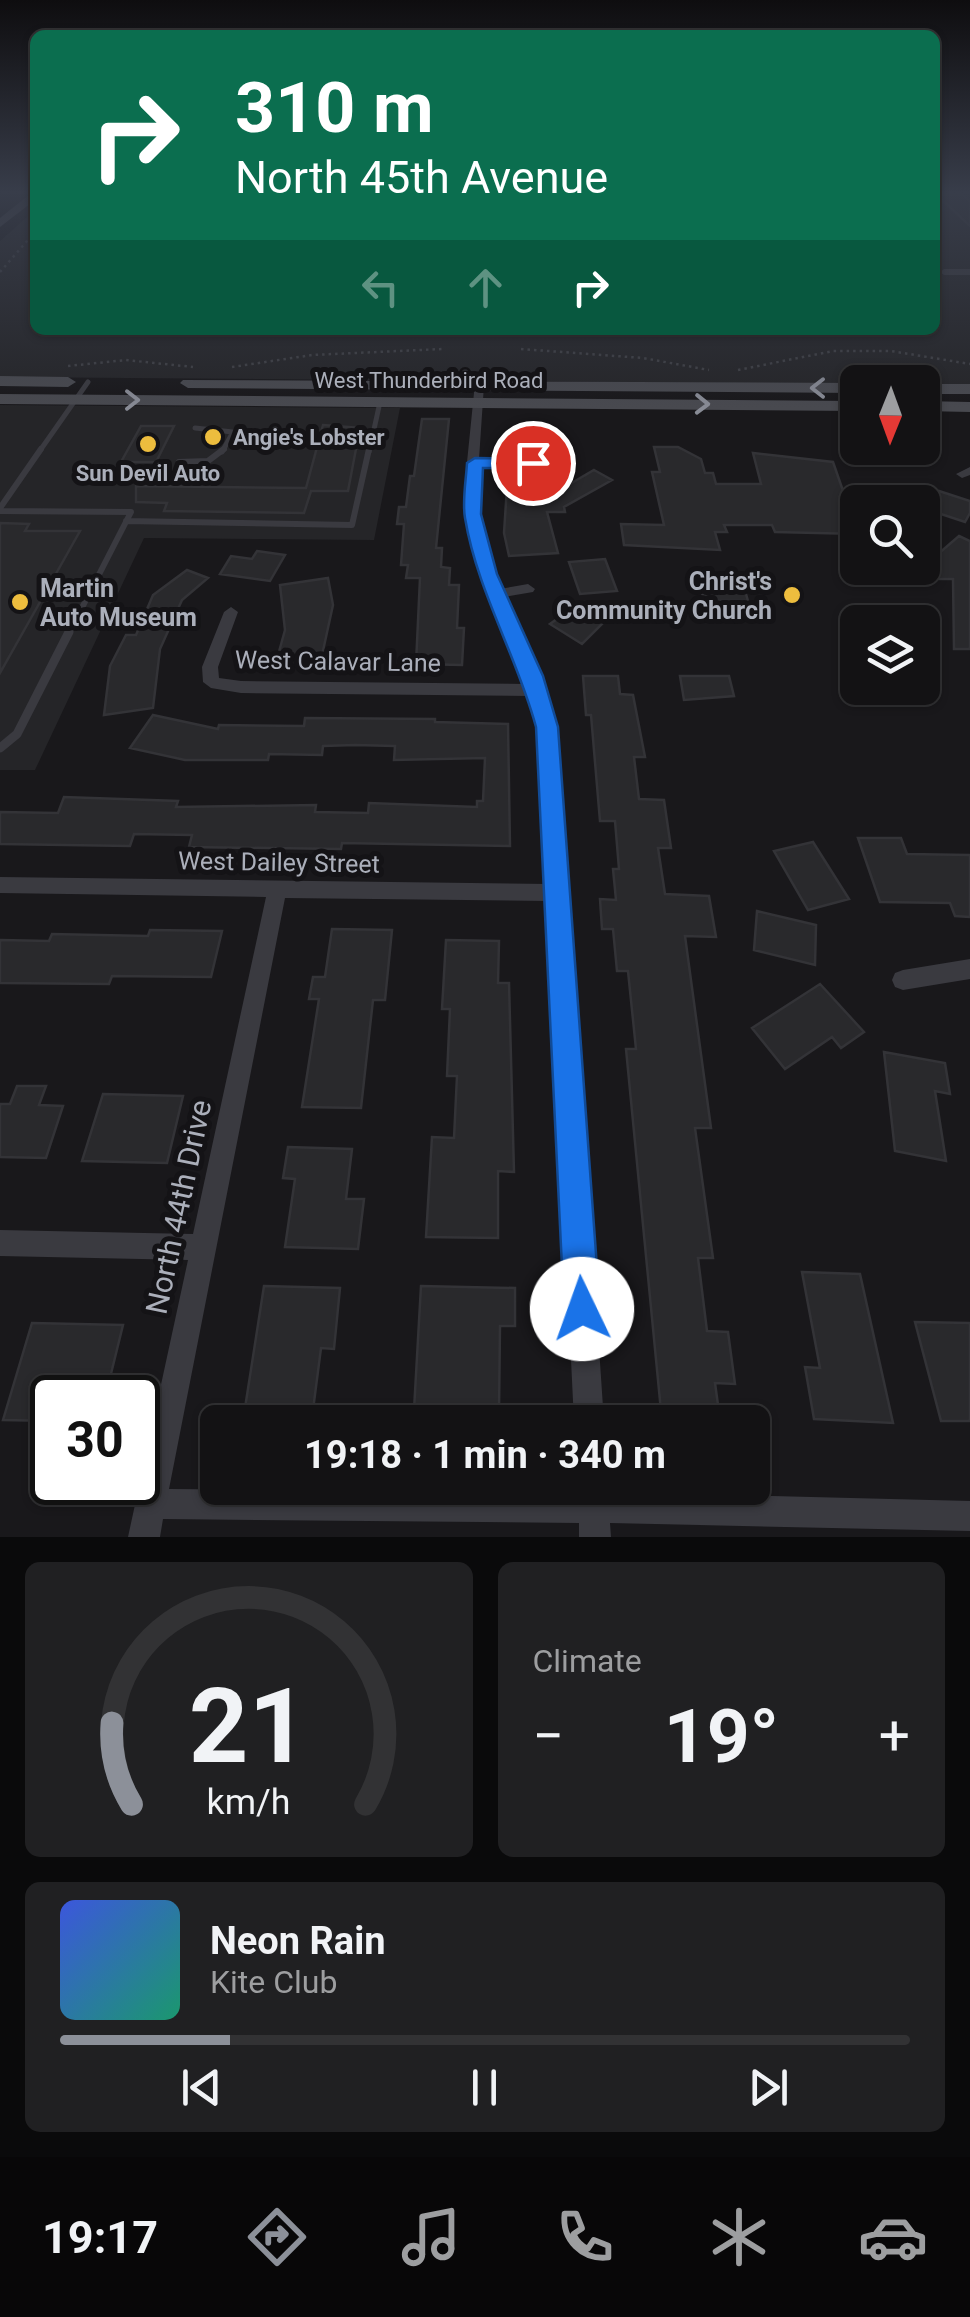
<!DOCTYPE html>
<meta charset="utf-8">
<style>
:root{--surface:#131214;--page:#202022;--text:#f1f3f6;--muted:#9d9ea0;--line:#323234;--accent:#8c9099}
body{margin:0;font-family:Roboto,sans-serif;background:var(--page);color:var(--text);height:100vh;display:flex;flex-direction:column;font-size:38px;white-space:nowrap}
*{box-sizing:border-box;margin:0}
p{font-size:32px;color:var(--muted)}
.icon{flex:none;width:55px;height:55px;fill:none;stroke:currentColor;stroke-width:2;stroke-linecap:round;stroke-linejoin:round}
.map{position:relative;height:1537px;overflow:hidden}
.side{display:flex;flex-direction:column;gap:25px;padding:25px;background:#0a0a0b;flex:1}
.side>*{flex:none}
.hud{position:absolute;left:30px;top:30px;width:910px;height:305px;border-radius:15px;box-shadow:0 2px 8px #0004,0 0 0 2px var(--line);background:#0b6e4f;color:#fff;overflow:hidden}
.needle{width:65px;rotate:181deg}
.buttons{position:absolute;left:840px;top:365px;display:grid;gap:20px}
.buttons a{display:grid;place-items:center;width:100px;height:100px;border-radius:15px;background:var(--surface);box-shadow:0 2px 8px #0004,0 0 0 2px var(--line);font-size:50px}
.speed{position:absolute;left:30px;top:1375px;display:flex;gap:20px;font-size:50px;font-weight:700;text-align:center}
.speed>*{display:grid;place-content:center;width:130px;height:130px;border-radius:50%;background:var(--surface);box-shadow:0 2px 8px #0004,0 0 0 2px var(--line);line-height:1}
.speed .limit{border:5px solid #111;border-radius:15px;background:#fff;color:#111}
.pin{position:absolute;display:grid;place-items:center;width:85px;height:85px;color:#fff;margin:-42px;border:5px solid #fff;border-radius:50%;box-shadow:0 2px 10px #0007}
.me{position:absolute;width:110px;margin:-55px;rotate:357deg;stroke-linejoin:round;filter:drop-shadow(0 0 8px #0008)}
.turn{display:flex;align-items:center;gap:35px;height:210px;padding:0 40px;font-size:45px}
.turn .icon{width:130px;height:130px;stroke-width:2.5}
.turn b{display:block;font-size:70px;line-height:85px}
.lanes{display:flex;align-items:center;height:95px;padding:0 40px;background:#0003;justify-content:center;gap:50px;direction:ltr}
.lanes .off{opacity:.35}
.big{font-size:75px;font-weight:700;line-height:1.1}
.side .widget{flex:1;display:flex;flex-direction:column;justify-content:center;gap:15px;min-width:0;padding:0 35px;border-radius:15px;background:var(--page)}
.side .dial{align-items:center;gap:0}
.dial svg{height:260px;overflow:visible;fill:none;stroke:var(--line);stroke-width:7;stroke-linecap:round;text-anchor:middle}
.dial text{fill:var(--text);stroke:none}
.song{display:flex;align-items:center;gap:30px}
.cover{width:120px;height:120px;border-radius:15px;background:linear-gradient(135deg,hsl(230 70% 55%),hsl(160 70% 35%))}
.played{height:10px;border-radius:5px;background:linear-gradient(90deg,var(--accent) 20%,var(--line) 20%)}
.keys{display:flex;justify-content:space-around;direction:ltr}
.heat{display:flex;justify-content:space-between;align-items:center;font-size:55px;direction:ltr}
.side .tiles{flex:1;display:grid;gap:25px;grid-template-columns:1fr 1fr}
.widget:last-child{grid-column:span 2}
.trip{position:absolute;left:200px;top:1405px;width:570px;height:100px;border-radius:15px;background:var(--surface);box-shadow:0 2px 8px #0004,0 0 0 2px var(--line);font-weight:700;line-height:100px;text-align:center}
.tab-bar{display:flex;height:160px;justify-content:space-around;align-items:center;background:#080708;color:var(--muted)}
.tab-bar .icon{width:70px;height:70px}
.tab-bar .selected{color:var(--accent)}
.tab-bar b{font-size:45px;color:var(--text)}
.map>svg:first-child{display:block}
.built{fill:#252528}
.building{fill:#29292c;stroke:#333337;stroke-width:2.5}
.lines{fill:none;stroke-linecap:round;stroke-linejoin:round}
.path{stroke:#404146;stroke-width:2.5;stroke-dasharray:2.5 4;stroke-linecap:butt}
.lane-far2{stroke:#3a3a40;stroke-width:5}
.lane-far1{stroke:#3a3a40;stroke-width:6}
.lane{stroke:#3a3a40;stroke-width:9}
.street{fill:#3a3a40;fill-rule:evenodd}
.secondary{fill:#48494f;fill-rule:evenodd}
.oneway{stroke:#888b95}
.route{fill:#1a73e8;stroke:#114b97;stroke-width:2.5}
.poi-dot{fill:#edbd3e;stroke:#141316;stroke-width:4}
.labels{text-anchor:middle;stroke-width:10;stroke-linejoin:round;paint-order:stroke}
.far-street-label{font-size:22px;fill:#abafba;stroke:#141316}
.far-poi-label{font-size:22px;font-weight:bold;fill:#abafba;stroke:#141316;text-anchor:start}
.poi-label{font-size:25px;font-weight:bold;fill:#abafba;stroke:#141316;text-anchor:end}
.street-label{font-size:25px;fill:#abafba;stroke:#141316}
.near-street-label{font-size:30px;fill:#abafba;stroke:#141316}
</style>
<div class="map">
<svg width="970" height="1537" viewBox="0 0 970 1537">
<rect width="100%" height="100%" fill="#19181b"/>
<path class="built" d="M935,194h35v191l-970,-8v-136l35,-31v120h900z
M0,405l400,3 -26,132 -230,-2 -109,232h-35z"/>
<path class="building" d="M936,194h26l8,7v25z
M422,419h27l-13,129h6l-1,19 9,1 -1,17h10l-2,43h7l-2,37 -46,-1 4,-86h-14l2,-13h-7l3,-41h-7l2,-17h7l4,-31h4z
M323,425l37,3 -12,63h-37l-7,22 -140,-2 3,-8 -31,-1v-16l170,2z
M141,426h33l-18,36h-35z
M654,447h24l23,12 4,14h8l3,11h45l-8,-31 80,9 25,72 -83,-2 -3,-7h-48l3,7h-12l5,18 -96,-5 -3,-21 43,1 -12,-53h8z
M594,470l18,10 -48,27 1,5h-18l11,41 -49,3 -5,-23 3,-46 56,1z
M939,491l31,10v12l-5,9 -39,-13z
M0,523l29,1 -4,7h55l-80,142z
M959,536l11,5v108h-16l-1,-70h-31v-18h8z
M257,551l28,4 -15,26 -50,-7 11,-18 21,3z
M605,559l12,32 -37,3 -11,-32z
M187,570l21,8 -26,22 -22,49 -7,59 -49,7 6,-49 16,-31h10l17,-40z
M328,578l5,27 -12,55 -44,-1 8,-29 -5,-45z
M700,584h43l5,17h-44z
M581,602l27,16 -26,26 -32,-20z
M583,676h35l2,18 13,1 12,62h-11l5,42 25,1 7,48h-13l7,46 44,2 7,41 -31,-1 26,192h-16l18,130h-15l9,73 21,1 7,52 -20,-1 4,29 -58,-1 -35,-362h10l-8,-78h-11l-4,-42h-11l-2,-30 16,1 -3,-31h6l-4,-48h-15l-9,-106h-5z
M680,676h49l5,20 -50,4z
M153,715l65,14 1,-4 85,1 1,-8 130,1v3l73,2 2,122 -168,-3 -1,6 -152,-2 3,-12 -58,-1 -4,12 -130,-2v-32l58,1 6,-16 114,4 -2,6 140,-2 -1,7 53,1 1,-10 108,4v-6h6l2,-43 -91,2 1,-14 -40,-1 -32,1 -1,9 -53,-1 -1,6h-83l-55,-12z
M858,838h43l6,16 63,1v62l-15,-1 -5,-13 -70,-1z
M813,842l36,57 -41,11 -34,-59z
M757,911l59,14 -1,40 -61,-15z
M332,929l60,1 -7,70h-12l-12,108 -59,-1 17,-108h-10l4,-22h12z
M150,930l72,1 -11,46 -99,-1 -3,8 -109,-1v-43l49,1 3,-7 96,2z
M446,940l53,1 -1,42h11l5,189 -16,-1v67l-72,-1 6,-100 22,1 3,-62h-10l3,-67h-8z
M820,984l44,48 -23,16 -9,-11 -47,32 -33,-41z
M884,1052l61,11 5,31 -15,-3 11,70 -51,-10z
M17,1086h29l-7,19 24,1 -17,52 -46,-1v-53h10z
M103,1094l80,2 -16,67 -85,-2z
M288,1147l64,2 -6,50h18l-6,50 -73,-2 10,-68 -12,-1z
M802,1272l58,2 33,149 -79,-4 -9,-52 15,1z
M264,1286l76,2 -6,61 -13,-1 -8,62 -68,-2z
M421,1286l94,2v38h-15l-1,86 -85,-2z
M915,1322l55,1v98h-29z
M32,1323l91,2 -18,73h-53v23l-49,-1z"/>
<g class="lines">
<path class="path" d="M0,272l35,-40
M521,349l122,9 66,12
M68,366l58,-6 67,7
M232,367l80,-12 130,-6
M738,370l95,-19h58l79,13"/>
<path class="lane-far2" d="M195,428l38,4 -11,20
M39,452l49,-70
M369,452l11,-50"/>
<path class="lane-far1" d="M179,462l29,-1 16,-12
M0,508l41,-59
M0,511l131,1 -63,123
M126,521l226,4 17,-76"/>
<path class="lane" d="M0,748l17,-14 52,-102"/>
<path class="street" d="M970,269v6h-26l-4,-3 4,-3z
M475,383l9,2 -5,74h54l6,4 -6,4h-55c-2,44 6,81 22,122l28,-5 7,5 -2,3 -29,5 41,93 14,60 45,672h-30l-25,-521 -264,-3 -116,591 408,3v-4h30v4l363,9v30l-360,-8 1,14h-32v-14l-416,-4 -3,18h-32l60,-277 -188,-4v-26l193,4 73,-337 -266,-4v-16l548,7 -7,-134 -12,-54 -288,-3 -30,-5 -8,-6 -1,-15 22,-55 7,-5 7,5 -20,55 1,11 22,3 284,3 -38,-92 -18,-53 -4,-57z
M970,467v8l-8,3 -6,-4z
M970,959v20l-67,11 -8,-3 -3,-7 3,-7 8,-3z"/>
<path class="secondary" d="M30,194h5v6l-35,27v-9z
M0,376l68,1 8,5 -8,5 -68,-1z
M183,380l675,3v10l-670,-5 -8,-5z
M922,384h48v10h-48z
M0,394l858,7v10l-858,-7z
M922,401l48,1v10l-48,-1z"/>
</g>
<defs><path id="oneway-chevron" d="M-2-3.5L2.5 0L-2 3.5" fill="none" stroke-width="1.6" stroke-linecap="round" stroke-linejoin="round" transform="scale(2.5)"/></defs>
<g class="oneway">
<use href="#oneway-chevron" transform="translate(818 388) rotate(-180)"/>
<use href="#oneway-chevron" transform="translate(132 400)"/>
<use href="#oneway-chevron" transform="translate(702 404) rotate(1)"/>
</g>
<linearGradient id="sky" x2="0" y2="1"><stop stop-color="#0e0d0f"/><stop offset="0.47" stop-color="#383d4a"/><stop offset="1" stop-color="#383d4a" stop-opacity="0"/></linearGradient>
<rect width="970" height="409" fill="url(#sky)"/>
<path class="route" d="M475,458l58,1 8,4 -8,5h-50l-2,46 16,60 46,102 15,51 42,582 -6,12 -12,6 -12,-6 -6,-12 -28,-582c-19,-71 -59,-136 -71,-209 -3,-17 1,-37 2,-55z"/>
<g class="poi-dot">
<circle cx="213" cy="437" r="10"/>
<circle cx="148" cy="444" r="10"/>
<circle cx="792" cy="595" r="10"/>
<circle cx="20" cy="602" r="10"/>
</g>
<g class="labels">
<g class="far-street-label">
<text x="429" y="388">West Thunderbird Road</text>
</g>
<g class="far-poi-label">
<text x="233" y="445">Angie's Lobster</text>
<text x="148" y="481" text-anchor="middle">Sun Devil Auto</text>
</g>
<g class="poi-label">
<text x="772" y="590">Christ's<tspan x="772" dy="29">Community Church</tspan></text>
<text x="40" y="597" text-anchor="start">Martin<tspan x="40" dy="29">Auto Museum</tspan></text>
</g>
<g class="street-label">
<text transform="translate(338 661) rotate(1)" y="9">West Calavar Lane</text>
<text transform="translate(279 862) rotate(1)" y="9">West Dailey Street</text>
</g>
<g class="near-street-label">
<text transform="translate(179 1207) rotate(-78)" y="10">North 44th Drive</text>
</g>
</g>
</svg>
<div class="buttons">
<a><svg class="needle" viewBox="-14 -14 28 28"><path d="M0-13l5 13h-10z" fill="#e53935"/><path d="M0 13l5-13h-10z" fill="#9d9ea0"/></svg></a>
<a><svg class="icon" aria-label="search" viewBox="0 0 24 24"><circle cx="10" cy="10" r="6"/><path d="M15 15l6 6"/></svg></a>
<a><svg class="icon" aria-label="layers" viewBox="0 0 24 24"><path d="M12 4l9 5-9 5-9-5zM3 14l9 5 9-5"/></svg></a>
</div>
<div class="speed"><div class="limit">30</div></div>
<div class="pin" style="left:533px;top:463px;background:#d93025"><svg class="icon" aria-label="arrive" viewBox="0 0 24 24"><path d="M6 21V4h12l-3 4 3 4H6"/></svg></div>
<svg class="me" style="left:582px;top:1309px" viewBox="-20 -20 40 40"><circle r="19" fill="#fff"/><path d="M0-13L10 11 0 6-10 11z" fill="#1a73e8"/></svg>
<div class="trip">19:18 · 1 min · 340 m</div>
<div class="hud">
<div class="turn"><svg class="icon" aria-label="right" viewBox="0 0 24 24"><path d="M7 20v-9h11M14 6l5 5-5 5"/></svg><div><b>310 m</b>North 45th Avenue</div></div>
<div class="lanes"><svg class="icon off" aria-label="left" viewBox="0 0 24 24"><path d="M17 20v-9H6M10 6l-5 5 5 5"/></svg><svg class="icon off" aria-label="ahead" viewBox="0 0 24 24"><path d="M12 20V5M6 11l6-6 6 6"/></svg><svg class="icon" aria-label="right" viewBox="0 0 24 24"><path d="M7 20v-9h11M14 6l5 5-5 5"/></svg></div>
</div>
</div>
<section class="side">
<div class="tiles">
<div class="widget dial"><svg viewBox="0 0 100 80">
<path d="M14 69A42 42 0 1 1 86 69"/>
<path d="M14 69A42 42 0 0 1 8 44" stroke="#8c9099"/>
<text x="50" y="56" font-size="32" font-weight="700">21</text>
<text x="50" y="72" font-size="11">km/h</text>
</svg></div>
<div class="widget"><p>Climate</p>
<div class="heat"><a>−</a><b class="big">19°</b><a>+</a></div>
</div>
<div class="widget">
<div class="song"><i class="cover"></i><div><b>Neon Rain</b><p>Kite Club</p></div></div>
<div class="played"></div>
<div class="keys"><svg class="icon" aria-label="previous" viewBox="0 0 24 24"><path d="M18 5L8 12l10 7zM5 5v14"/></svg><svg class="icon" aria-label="pause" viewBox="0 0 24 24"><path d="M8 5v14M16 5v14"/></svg><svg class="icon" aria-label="next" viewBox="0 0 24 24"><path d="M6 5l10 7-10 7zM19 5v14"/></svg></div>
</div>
</div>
</section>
<nav class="tab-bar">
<b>19:17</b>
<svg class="icon selected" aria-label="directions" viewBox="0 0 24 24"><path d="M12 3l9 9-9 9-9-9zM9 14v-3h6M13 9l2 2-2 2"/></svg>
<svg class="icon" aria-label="music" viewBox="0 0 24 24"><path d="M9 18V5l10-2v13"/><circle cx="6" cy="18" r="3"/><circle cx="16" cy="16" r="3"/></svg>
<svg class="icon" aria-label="phone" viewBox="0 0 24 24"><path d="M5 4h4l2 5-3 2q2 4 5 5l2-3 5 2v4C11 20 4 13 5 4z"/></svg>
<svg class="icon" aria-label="climate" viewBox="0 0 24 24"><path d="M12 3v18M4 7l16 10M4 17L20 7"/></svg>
<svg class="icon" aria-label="car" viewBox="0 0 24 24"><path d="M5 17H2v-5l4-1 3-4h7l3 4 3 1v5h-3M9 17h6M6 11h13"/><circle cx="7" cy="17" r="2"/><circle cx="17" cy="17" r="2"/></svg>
</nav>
